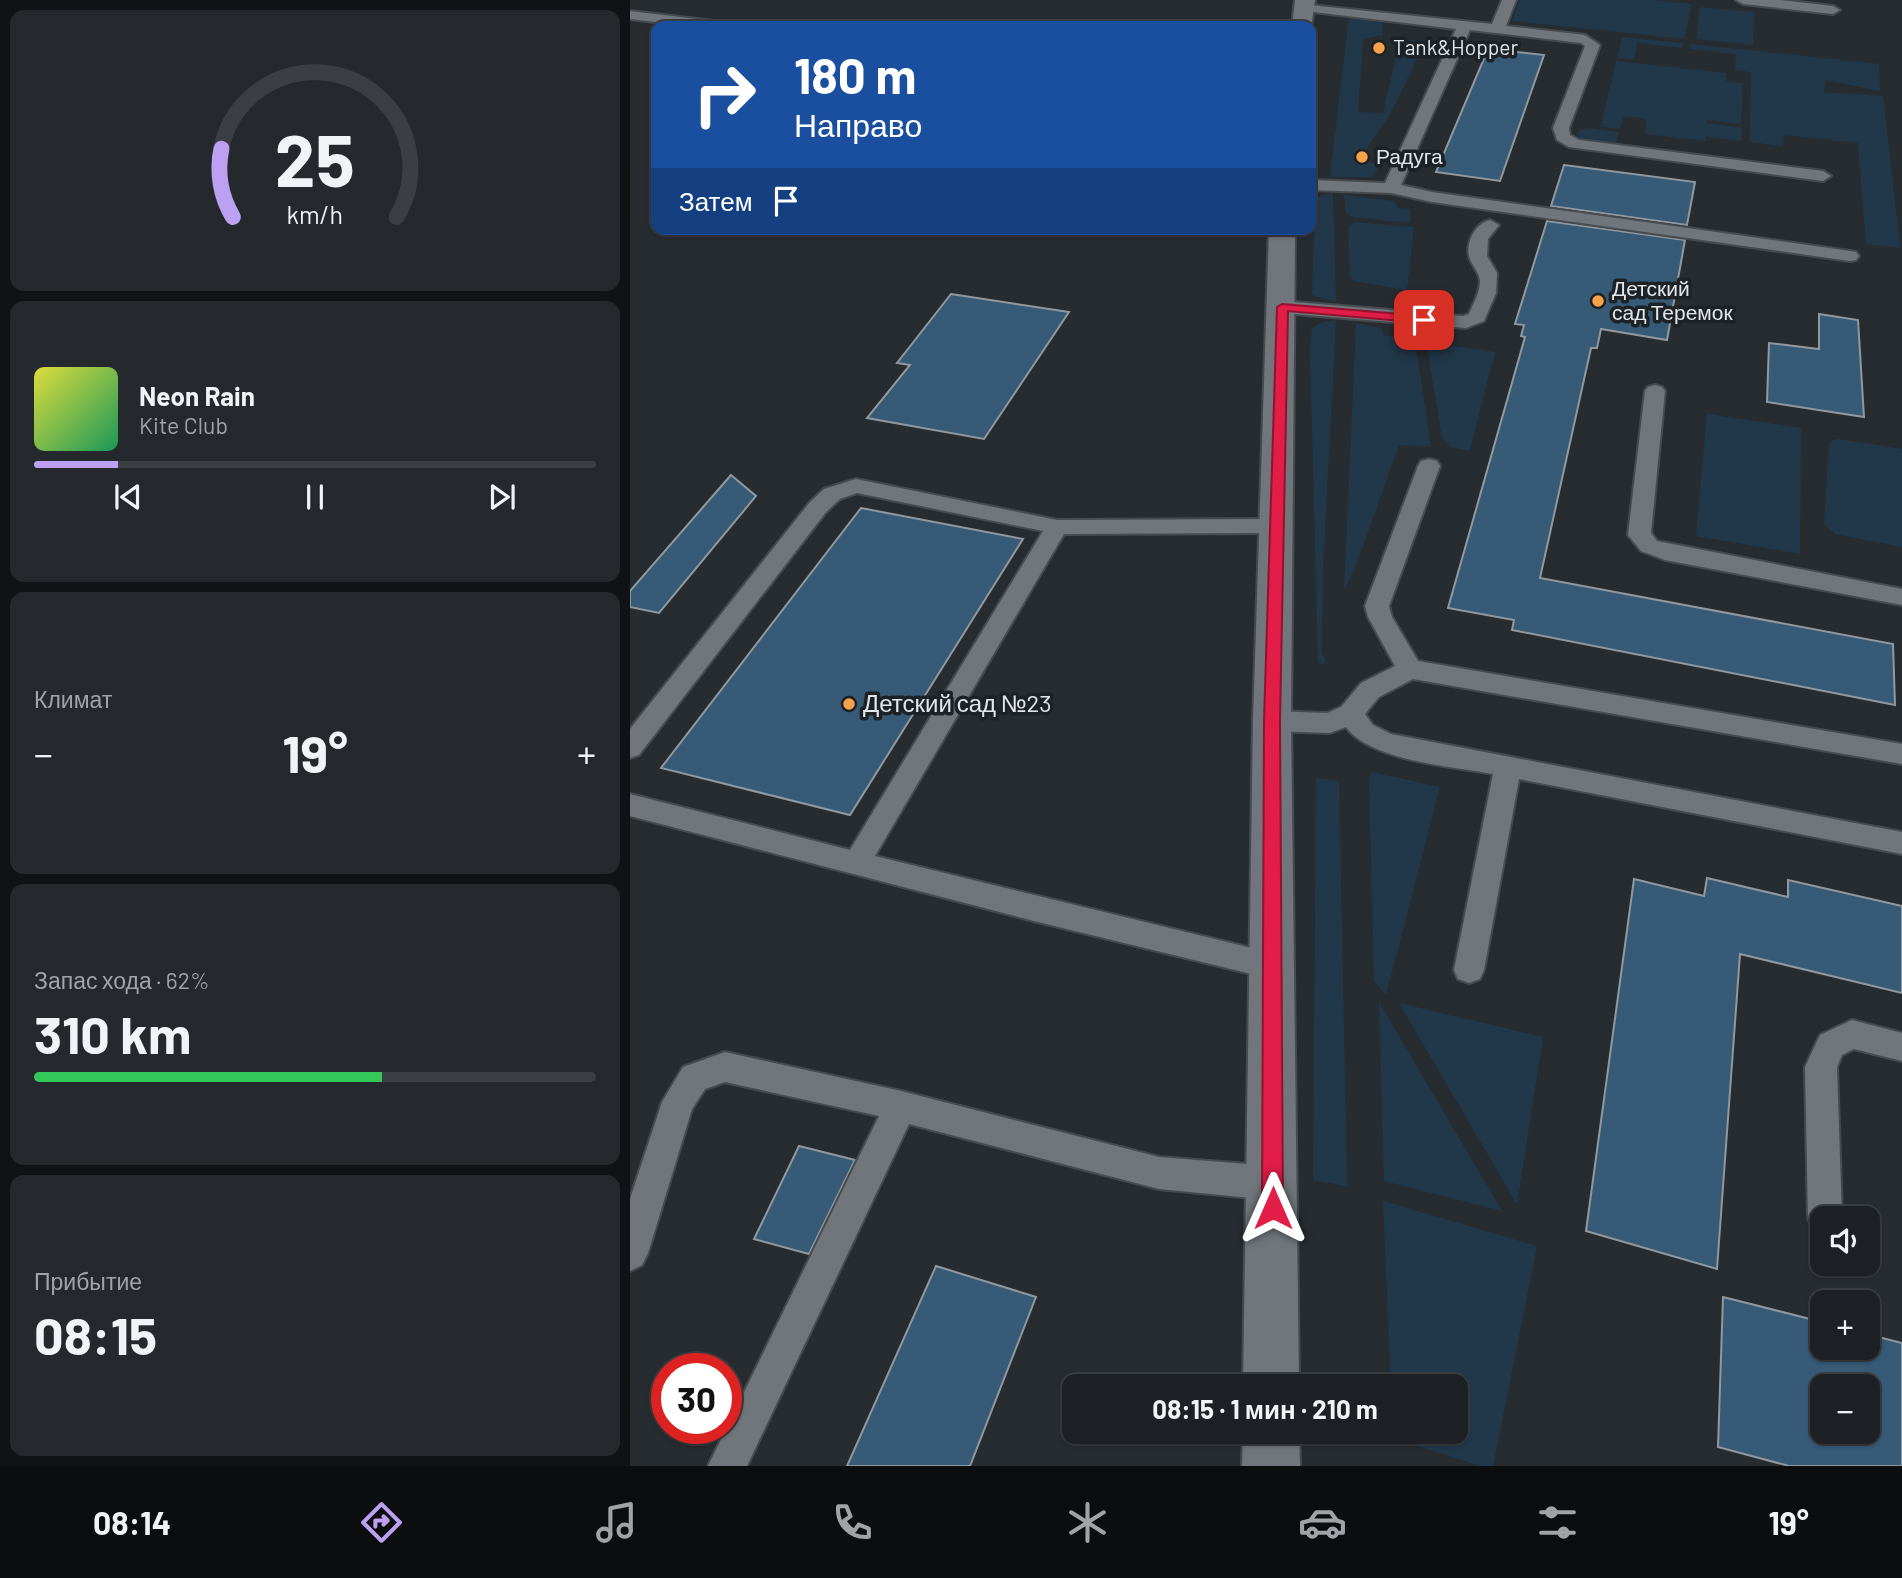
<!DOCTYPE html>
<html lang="ru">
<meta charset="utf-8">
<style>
:root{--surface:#1d2125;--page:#25292d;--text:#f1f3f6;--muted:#a0a3a7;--line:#3b3e42;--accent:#bca0f2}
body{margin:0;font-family:Barlow,sans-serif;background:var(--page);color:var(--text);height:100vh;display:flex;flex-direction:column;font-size:26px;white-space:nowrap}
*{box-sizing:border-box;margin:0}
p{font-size:23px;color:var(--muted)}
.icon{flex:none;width:38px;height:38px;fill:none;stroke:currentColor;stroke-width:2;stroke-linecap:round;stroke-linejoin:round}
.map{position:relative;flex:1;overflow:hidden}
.sheet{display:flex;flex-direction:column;gap:10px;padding:10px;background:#101214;width:630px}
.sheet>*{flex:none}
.top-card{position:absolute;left:21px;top:21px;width:665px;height:214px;border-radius:14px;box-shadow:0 2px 5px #0004,0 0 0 2px var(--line);background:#1a4fa0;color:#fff;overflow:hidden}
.buttons{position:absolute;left:1180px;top:1206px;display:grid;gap:14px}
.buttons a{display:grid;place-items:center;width:70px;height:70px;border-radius:14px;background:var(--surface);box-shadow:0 2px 5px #0004,0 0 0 2px var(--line);font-size:35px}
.speed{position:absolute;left:21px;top:1353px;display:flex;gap:14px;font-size:35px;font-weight:700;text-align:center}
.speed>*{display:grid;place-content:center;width:91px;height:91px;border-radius:50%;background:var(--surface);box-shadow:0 2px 5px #0004,0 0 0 2px var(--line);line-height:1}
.speed .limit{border:10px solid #d22;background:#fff;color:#111}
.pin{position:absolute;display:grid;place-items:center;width:60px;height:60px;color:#fff;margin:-30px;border-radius:14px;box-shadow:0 4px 10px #0006}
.me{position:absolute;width:77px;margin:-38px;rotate:0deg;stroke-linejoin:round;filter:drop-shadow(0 0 5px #0008)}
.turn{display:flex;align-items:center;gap:24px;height:147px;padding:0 28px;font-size:32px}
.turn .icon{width:91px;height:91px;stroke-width:2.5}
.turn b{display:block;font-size:49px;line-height:60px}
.then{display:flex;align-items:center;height:66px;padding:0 28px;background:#0003;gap:14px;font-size:26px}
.big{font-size:52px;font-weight:700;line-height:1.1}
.sheet .tile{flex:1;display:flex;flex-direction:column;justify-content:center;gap:10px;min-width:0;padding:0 24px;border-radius:14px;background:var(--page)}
.sheet .dial{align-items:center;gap:0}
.dial svg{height:182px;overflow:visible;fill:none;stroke:var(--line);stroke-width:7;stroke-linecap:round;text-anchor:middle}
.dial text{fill:var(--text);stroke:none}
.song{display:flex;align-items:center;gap:21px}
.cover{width:84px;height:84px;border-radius:10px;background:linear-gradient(135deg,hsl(60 70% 55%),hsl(150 70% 35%))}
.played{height:7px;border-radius:4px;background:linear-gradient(90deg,var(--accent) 15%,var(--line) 15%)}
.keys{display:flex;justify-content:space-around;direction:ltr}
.heat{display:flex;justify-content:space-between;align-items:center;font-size:38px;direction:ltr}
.charge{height:10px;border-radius:5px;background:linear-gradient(90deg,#34c759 62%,var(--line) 0)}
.trip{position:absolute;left:432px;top:1374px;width:406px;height:70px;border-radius:14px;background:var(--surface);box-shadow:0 2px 5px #0004,0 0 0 2px var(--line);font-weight:700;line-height:70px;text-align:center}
.tab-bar{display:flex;height:112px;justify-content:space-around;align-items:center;background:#0c0d0f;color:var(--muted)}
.tab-bar .icon{width:49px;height:49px}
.tab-bar .on{color:var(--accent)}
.tab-bar b{font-size:32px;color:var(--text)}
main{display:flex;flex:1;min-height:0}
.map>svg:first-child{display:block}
.green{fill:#21384b}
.building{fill:#375a76;stroke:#91989e;stroke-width:2;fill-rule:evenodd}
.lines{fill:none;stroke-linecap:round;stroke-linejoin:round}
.service-casing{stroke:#464b4f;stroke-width:4}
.minor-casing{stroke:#464b4f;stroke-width:4}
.service{fill:#70767b;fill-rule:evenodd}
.minor{fill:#70767b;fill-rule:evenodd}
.route{fill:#e11d48;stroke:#92132f;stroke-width:2}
.poi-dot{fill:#f6a248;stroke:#1d2227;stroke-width:2.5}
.labels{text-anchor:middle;stroke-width:7;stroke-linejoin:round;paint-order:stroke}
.far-poi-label{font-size:21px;fill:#e3e6e9;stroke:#1d2227;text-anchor:start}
.poi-label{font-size:24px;fill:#e3e6e9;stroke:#1d2227;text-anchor:start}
</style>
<main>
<section class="sheet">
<div class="tile dial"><svg viewBox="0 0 100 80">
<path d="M14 69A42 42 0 1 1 86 69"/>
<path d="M14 69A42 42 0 0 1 9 39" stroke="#bca0f2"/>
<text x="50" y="56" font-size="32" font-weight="700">25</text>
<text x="50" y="72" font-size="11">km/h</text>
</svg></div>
<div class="tile">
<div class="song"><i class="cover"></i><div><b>Neon Rain</b><p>Kite Club</p></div></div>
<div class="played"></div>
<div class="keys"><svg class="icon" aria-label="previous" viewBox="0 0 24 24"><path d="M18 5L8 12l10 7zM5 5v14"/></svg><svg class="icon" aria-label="pause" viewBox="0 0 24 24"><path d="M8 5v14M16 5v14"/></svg><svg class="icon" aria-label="next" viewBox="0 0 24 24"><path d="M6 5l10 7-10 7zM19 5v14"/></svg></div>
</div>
<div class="tile"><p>Климат</p>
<div class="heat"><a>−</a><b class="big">19°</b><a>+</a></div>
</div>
<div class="tile"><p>Запас хода · 62%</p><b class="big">310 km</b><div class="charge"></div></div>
<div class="tile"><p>Прибытие</p><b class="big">08:15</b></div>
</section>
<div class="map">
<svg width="1272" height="1466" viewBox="0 0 1272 1466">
<rect width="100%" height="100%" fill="#272c31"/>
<path class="green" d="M890,0h133l38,4 -6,35 -173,-18z
M1070,7l54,5 -1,33 -57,-6z
M719,17l33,5v13l-19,4 -5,73 25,1 17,-74 26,2 -36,73 -31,46 16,3 3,4 -5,10h-43z
M992,37l61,6 -1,5 -45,-5 -3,16 -17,-1z
M1061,44l188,20 1,27 -55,-11 -1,12 59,4 17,152 -34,-4 -8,-101 -74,-8 -1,11 -33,-4 1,-70 -16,-2 1,-16 -46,-5z
M986,61l110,12v8l17,2 -2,41 -33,-4 -1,3 35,5 -1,13 -35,-4 -1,4 -60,-7 2,-15 -23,-3 -4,13 -19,-2z
M959,128l30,4 -4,13 -35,-4 -2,-8 3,-4z
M703,192l3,110 -24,-7 3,-97z
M714,195l50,6 4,7 12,1v14l-58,-6 -6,-4z
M726,222l58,5 -7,63 -53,-9 -4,-5 -2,-50z
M706,320l-13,248 -1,85 4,7 -2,4 -6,-1 -8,-314 2,-20 8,-6z
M726,323l25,5 2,7 32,5 16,107 -32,-2 -41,115 -14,31z
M796,342l69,10 -25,99 -19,-4 -9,-9z
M1077,414l94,14 -1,126 -104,-18z
M1209,439l63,10v98l-67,-13 -11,-10 5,-79 3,-5z
M742,772l68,15 -54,208 -12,-15 -5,-201z
M686,778l23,3 8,405 -34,-6z
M749,1002l123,209 -118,-30z
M769,1003l144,34 -26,167z
M753,1201l154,45 -44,220h-13l-78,-25 -3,-9h57v-46h-65z"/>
<path class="building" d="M858,49l56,6 -44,126 -64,-9z
M934,165l131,17 -8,43 -136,-19z
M917,221l138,19 -18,100 -66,-11 -4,19h-6l-51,230 353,66 2,61 -383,-75 2,-10 -66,-12 77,-271 -4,-1 3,-11 -9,-1z
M321,294l118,18 -85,127 -117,-21 43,-53 -13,-2z
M1189,314l39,6 6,97 -97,-15 2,-59 50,6z
M101,475l25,21 -97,117 -29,-6v-16z
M231,508l162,31 -173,276 -189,-47z
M1077,878l81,19v-17l114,26v87l-162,-39 -23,315 -131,-38 48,-352 70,17z
M169,1146l56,14 -46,94 -55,-15z
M306,1266l100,31 -66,169h-123z
M1093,1297l99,25v26h45v-14l35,9v123h-113l-71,-19zM1192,1386h45v46h-45z"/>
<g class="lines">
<g class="service-casing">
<path id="service" d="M872,0h14l-10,26 79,9 15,10 -31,83 1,7 9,5 244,31 8,5 -8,5 -254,-34 -12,-7 -4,-12 32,-82 -4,-3 -111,-13 -69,155 31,7 418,59 6,1 3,4 -3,4 -6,1 -418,-59 -41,-9 -80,-3v-10l74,3 71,-154 -151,-18 -5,-1v-6l192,20z
M1106,0h44l53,6 7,4 -7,4 -90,-10z
M0,11l84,10 7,4 -32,1 -59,-7z
M860,220l9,5 -11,14 -1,17 10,17 -1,20 -12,28 -18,7 -184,-15 -9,-6 9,-6 181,15 6,-2c4,-10 11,-21 11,-33 -1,-10 -9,-16 -11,-25 -3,-15 7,-33 21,-36z
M1025,385l7,2 3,4 -14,142 6,8 245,48v16l-237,-45 -24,-9 -13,-16 17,-144 3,-4z
M799,459l8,2 3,5 -51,140 3,11 26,44 484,83v20l-489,-85 -34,18 -14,17 8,11 18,9 511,98v22l-383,-75 -35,191 -4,9 -11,4 -11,-4 -4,-9 39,-196c-42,-8 -122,-13 -147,-47l-16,6 -58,-2 -9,-3 -4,-7 4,-7 9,-3 55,2 14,-6 20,-24 34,-17 -27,-49 -3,-11 53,-140 3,-5z
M226,479l201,41 220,-1 8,2 3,5 -3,5 -8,2 -213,1 -189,322 397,97 11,4 4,9 -4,9 -11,4 -238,-58 -404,-105v-22l220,56 193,-319 -186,-38 -17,6 -14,13 -187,243 -9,3v-29l180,-227 14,-13z
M1222,1020l50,13v28l-48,-12 -12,6 -5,12 5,151h-20v16l-9,-4 -5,-12 -3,-151 15,-32z
M95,1052l176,39 258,66 114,9 12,5 5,12 -5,12 -12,5 -114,-11 -250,-65 -162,342h-39l171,-350 -154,-34 -20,7 -13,20 -44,144 -6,12 -12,6v-72l32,-97 21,-35z"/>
</g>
<g class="minor-casing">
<path id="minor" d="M665,0h20l-4,28 -19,-2z
M639,229h26l-4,492 8,665h-56l10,-665z
M613,1432h56l1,34h-58z"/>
</g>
<use href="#service" class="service"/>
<use href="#minor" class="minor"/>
</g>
<path class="route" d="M652,304l142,12 6,4 -6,3 -136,-12 -8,410 3,487 -3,7 -7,3 -8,-3 -3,-7 2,-487 13,-414z"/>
<g class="poi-dot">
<circle cx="749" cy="48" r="7"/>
<circle cx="732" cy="157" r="7"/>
<circle cx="968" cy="301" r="7"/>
<circle cx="219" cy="704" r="7"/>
</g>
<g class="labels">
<g class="far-poi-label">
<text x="763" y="55">Tank&amp;Hopper</text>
<text x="746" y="164">Радуга</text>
<text x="982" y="296">Детский<tspan x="982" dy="24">сад Теремок</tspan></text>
</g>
<g class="poi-label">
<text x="233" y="712">Детский сад №23</text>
</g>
</g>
</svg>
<div class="buttons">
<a><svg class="icon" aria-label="sound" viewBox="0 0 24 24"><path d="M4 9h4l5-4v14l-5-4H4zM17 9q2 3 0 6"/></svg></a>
<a>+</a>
<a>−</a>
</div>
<div class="speed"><div class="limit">30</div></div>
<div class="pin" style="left:794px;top:320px;background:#d93025"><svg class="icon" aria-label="arrive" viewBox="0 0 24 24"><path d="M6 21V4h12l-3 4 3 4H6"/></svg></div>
<svg class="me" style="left:643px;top:1208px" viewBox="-20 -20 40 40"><path d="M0-17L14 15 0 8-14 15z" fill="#e11d48" stroke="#fff" stroke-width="4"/></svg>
<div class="trip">08:15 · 1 мин · 210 m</div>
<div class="top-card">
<div class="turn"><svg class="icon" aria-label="right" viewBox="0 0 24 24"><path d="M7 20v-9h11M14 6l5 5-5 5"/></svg><div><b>180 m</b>Направо</div></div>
<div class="then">Затем<svg class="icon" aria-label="arrive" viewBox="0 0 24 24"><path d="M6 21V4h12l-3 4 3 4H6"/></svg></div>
</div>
</div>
</main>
<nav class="tab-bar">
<b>08:14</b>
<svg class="icon on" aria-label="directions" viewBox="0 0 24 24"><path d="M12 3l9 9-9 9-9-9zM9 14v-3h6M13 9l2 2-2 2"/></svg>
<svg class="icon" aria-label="music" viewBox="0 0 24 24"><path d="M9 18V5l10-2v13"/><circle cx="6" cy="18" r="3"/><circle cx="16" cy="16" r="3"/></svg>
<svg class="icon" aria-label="phone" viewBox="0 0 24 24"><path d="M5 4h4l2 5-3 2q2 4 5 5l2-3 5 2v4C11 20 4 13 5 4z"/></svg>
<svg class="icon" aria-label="climate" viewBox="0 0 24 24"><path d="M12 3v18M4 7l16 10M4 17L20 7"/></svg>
<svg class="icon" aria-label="car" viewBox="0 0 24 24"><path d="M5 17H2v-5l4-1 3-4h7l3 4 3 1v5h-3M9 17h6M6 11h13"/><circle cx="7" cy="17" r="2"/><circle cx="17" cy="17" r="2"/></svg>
<svg class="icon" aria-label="filters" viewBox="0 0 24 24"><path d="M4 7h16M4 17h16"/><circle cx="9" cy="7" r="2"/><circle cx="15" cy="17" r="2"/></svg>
<b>19°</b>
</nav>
